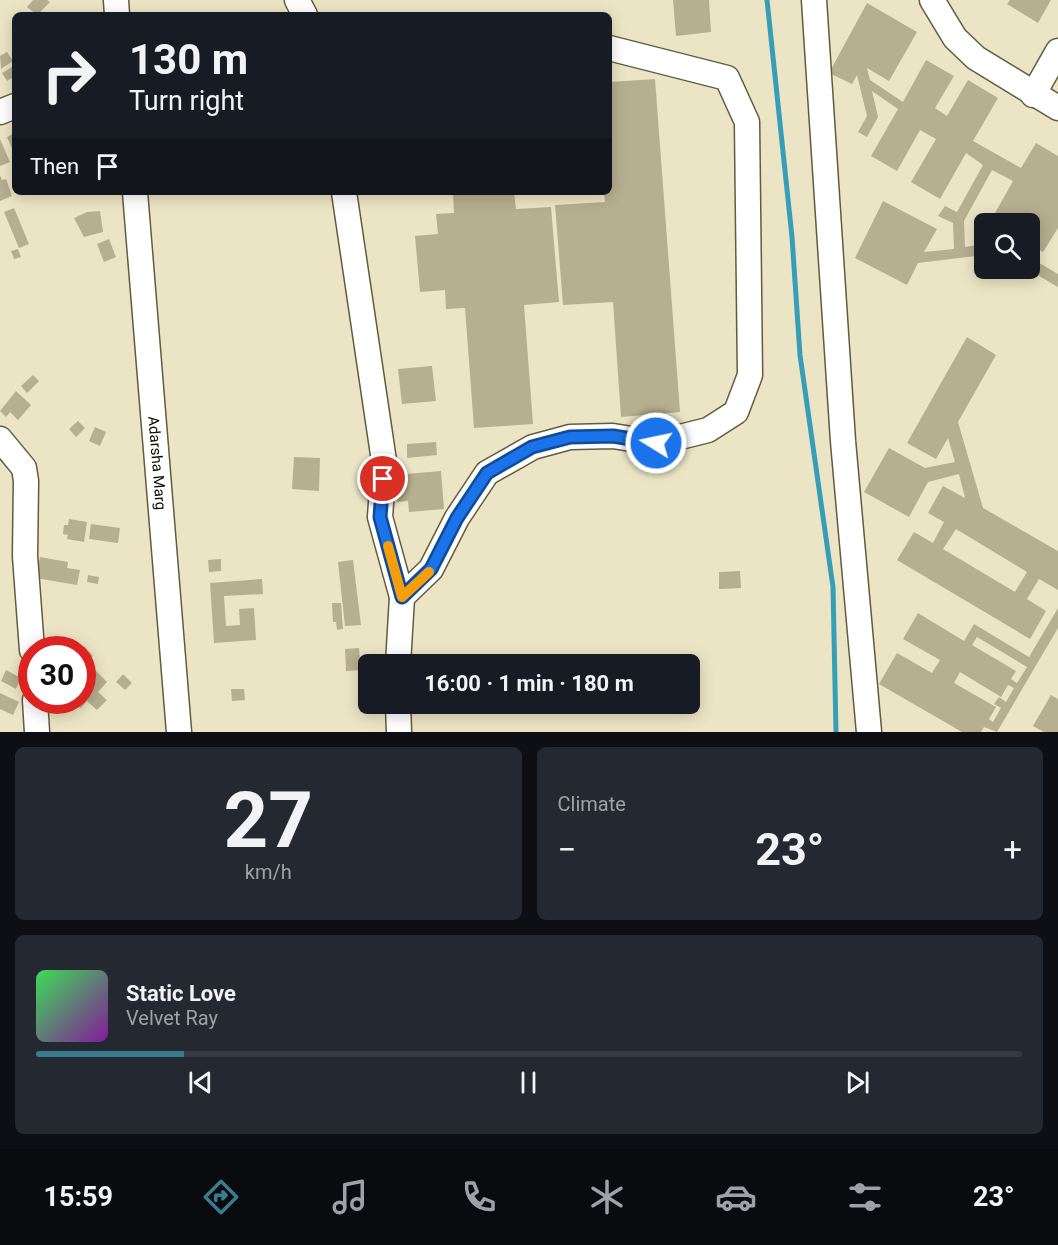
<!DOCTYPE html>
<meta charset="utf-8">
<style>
:root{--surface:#171b24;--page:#242831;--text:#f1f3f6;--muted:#9ea1a6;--line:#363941;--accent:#3a7c8e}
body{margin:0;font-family:Roboto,sans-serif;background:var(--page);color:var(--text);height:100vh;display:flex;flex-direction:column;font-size:22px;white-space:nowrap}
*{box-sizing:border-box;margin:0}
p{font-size:20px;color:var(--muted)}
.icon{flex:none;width:33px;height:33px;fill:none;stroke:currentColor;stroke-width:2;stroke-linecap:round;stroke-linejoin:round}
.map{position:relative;height:732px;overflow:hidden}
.side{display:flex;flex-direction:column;gap:15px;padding:15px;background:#0d0f14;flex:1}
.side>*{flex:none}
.hud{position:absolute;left:12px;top:12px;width:600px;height:183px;border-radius:9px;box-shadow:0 3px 15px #0003;background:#171b24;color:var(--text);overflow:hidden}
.tools{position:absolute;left:974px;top:213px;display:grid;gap:12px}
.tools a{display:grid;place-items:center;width:66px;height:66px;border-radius:9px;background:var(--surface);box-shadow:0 3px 15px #0003;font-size:30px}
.speed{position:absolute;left:18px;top:636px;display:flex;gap:12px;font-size:30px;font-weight:700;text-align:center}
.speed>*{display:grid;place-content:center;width:78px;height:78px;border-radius:50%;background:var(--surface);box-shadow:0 3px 15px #0003;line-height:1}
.speed .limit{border:9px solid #d22;background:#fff;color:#111}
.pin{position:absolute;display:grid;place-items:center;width:51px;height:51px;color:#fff;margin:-26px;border:3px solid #fff;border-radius:50%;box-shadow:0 2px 6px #0007}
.me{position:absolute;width:66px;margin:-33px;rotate:280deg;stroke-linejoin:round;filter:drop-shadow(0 0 4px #0008)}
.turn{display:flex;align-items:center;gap:21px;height:126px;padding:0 18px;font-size:27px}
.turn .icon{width:78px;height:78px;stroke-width:2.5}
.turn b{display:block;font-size:42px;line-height:51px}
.then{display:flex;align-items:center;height:57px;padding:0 18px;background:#0003;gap:12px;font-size:22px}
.big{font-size:45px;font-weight:700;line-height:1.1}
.side .tile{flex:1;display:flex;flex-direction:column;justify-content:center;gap:9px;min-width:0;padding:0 21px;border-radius:9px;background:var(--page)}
.side .dial{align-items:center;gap:0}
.dial b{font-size:78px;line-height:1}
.song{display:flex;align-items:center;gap:18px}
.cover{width:72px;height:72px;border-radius:9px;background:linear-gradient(135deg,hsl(130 70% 55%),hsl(290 70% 35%))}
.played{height:6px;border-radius:3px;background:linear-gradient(90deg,var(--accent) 15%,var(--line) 15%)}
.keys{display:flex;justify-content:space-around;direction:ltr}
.heat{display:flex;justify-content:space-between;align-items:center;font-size:33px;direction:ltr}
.side .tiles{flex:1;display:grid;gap:15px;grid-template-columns:1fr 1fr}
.tile:last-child{grid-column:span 2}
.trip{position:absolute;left:358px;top:654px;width:342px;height:60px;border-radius:9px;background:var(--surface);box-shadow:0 3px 15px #0003;font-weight:700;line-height:60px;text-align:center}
.dock{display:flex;height:96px;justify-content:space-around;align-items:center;background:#090b0e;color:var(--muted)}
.dock .icon{width:42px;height:42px}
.dock .active{color:var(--accent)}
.dock b{font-size:27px;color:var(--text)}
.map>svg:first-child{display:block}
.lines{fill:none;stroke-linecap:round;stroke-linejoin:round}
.stream{stroke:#379eb7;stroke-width:5}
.building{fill:#b6af90;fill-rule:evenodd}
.minor-casing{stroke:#625b3f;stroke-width:27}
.minor{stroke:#fff;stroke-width:24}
.route-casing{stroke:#114b97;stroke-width:15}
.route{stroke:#1a73e8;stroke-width:10}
.slow{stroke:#f59e0b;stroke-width:10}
.labels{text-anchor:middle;stroke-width:6;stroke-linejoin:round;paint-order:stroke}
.street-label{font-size:15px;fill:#0e0c03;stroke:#fff}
</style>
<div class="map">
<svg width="1058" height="732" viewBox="0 0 1058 732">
<rect width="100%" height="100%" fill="#ece5c5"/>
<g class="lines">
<path class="stream" d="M767,0l25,237 8,118 33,232 3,145"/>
</g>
<path class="building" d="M33,0h14l3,2 -13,13 -10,-8z
M673,0h36l2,32 -35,4z
M1010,0h41l-13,23 -31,-19z
M867,3l50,29 -28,49 -22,-13 3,12 33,22 23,-42 28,16 -19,32 12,8 21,-36 30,18 -25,43 48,27 15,-25 22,13v72l-15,24 -14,-8v-20l-39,-2 23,-41 -21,-11 -28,51 1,26 19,-3v11l-66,8 -11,22 -52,-27 28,-57 54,28 -13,23 30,-3 -1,-26 -15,-7 7,-10 12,6 26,-47 -17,-12 -26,46 -29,-17 25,-43 -16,-9 -23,41 -26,-15 27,-47 -26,-18 6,26 -11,20 -9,-5 9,-16 -10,-41 -5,9 -23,-11z
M7,52l6,9 -12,8 -1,-13z
M15,65v11l-8,5 -5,-8z
M655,79l25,333 -59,5 -8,-115 -50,3 -8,-100 50,-3 -1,-10h5v-110z
M15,133v22l-8,-18z
M0,139l10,23 -10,4z
M0,175l2,5 4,-1 6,17 -12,5z
M453,192h61l2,17 35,-2 8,95 -35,3 9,119 -59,4 -9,-120 -19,1 -1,-19 -25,2 -5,-56 23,-2 -2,-20 18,-1z
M14,208l15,36 -10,4 -15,-36z
M100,211l3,21 -19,5 -10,-19 13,-6z
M109,239l7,18 -12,5 -7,-18z
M18,249l3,8 -7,2 -3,-8z
M1029,257l29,17v13l-29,-17z
M967,337l29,18 -38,67 25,86 75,43v39l-19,-11 -12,20 19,12 -16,28 -133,-79 17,-28 19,11 11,-21 -16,-9 15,-27 22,12 -6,-24 -31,8 -19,35 -45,-25 25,-44 36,20 30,-6 -7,-24 -12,21 -29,-16zM956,529l71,43 -12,20 -72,-43z
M432,366l4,35 -34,3 -4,-35z
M33,375l6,6 -12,12 -6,-7z
M16,391l15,14 -13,15 -8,-8 -4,5 -6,-6z
M78,421l7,7 -9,9 -7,-8z
M95,427l11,5 -6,14 -11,-5z
M436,442l1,13 -30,3v-14z
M294,457l26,1 -1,33 -27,-2z
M441,471l3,38 -35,3 -1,-11 -11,1 -2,-27z
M69,519l18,3 -3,20 -17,-3 1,-4 -5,-1 1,-9h4z
M91,524l29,4 -2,15 -29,-4z
M40,557l28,5 -1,6 13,2 -3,15 -41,-7z
M221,559v12l-12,1 -1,-12z
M353,560l8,65 -16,1 -7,-64z
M740,571l1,17 -22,1v-17z
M88,575l11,2 -1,7 -11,-2z
M262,579l1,15 -39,2 2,30 14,-1 -1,-16 15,-1 2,32 -42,3 -4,-60z
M332,603h9l2,26 -6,1 -1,-8h-3z
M1058,608v20l-61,104 -13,-5 -3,5h-19l-83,-48 18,-31 35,20 8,-13 -37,-21 15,-26 46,28 10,-17 55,33zM977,637l50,30 -10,16 -6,-4 5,-8 -44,-26zM960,672l41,25 7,-12 6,3 -8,14 -7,-5 -5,7 7,4 -8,14 -4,-3 7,-12 -42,-24z
M84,646l9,10 -8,7 -3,-3z
M359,648l2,22 -15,1 -1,-22z
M88,663l19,19 -9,10 9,8 -10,10 -10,-9 -6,7 -9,-8h10v-31z
M6,670l15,8 -5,11 -15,-8z
M123,674l9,9 -7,7 -9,-8z
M231,689h13l1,11 -13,1z
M0,693l19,9 -6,13 -13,-6z
M1051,695l7,4v33h-14l-11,-6z"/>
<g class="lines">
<g class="minor-casing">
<g id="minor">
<path d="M116,0l1,15"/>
<path d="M297,0l8,15"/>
<path d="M814,0l29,441 26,291"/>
<path d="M932,0l23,38 21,20 82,50"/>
<path d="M1033,95l25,-44"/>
<path d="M0,112l15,-6"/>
<path id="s1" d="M135,192l44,540"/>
<path d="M344,192l40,269 -4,56 22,80 -4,67"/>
<path d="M0,439l24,29 2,13 -1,75 7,94"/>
<path d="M402,597l29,-28 26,-51 30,-45 46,-26 37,-10 43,-1 43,7 52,-13 28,-18 14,-37 -3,-253 -20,-44 -118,-30"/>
<path d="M35,700l2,32"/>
<path d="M398,704l1,28"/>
</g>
</g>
<use href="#minor" class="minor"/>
</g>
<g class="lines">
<g class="route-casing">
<path id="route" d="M383,479l-3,38 22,80 29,-28 26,-51 30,-45 45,-26 38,-10 43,-1 43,7"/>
</g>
<use href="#route" class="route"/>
<path class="slow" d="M388,546l14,51 27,-25"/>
</g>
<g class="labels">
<g class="street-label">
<text dy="5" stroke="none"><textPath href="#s1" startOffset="272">Adarsha Marg</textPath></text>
</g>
</g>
</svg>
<div class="tools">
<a><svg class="icon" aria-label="search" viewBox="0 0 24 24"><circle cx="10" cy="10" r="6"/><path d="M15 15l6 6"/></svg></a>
</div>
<div class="speed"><div class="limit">30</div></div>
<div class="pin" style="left:383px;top:479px;background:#d93025"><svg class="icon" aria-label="arrive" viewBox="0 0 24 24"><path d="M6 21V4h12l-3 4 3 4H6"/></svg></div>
<svg class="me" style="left:656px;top:443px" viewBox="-20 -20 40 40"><circle r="17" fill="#1a73e8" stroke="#fff" stroke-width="3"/><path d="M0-11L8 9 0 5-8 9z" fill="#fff"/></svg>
<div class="trip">16:00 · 1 min · 180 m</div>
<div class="hud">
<div class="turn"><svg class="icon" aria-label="right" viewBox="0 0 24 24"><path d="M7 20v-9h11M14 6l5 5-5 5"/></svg><div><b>130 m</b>Turn right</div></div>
<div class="then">Then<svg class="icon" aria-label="arrive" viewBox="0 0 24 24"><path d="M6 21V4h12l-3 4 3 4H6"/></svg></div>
</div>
</div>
<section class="side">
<div class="tiles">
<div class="tile dial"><b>27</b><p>km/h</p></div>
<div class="tile"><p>Climate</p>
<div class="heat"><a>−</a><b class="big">23°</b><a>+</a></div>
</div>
<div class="tile">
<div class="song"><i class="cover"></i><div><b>Static Love</b><p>Velvet Ray</p></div></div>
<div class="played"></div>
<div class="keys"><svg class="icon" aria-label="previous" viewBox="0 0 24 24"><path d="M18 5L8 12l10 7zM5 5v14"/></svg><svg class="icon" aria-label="pause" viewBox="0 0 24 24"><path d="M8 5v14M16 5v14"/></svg><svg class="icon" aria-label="next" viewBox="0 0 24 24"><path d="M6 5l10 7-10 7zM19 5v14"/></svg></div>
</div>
</div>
</section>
<nav class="dock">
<b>15:59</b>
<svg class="icon active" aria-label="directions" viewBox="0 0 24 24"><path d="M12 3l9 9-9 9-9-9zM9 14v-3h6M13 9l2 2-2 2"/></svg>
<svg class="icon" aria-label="music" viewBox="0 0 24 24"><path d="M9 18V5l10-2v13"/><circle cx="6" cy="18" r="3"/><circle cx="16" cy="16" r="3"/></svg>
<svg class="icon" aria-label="phone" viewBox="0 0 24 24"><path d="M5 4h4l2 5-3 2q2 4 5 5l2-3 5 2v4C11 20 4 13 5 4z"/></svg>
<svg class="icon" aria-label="climate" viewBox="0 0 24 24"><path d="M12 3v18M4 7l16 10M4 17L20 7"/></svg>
<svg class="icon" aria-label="car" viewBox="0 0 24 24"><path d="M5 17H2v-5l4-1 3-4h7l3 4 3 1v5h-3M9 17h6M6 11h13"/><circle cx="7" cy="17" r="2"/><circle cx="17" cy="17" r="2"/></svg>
<svg class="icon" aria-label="filters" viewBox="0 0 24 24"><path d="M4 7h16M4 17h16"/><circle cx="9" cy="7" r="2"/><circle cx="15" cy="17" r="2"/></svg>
<b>23°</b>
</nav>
